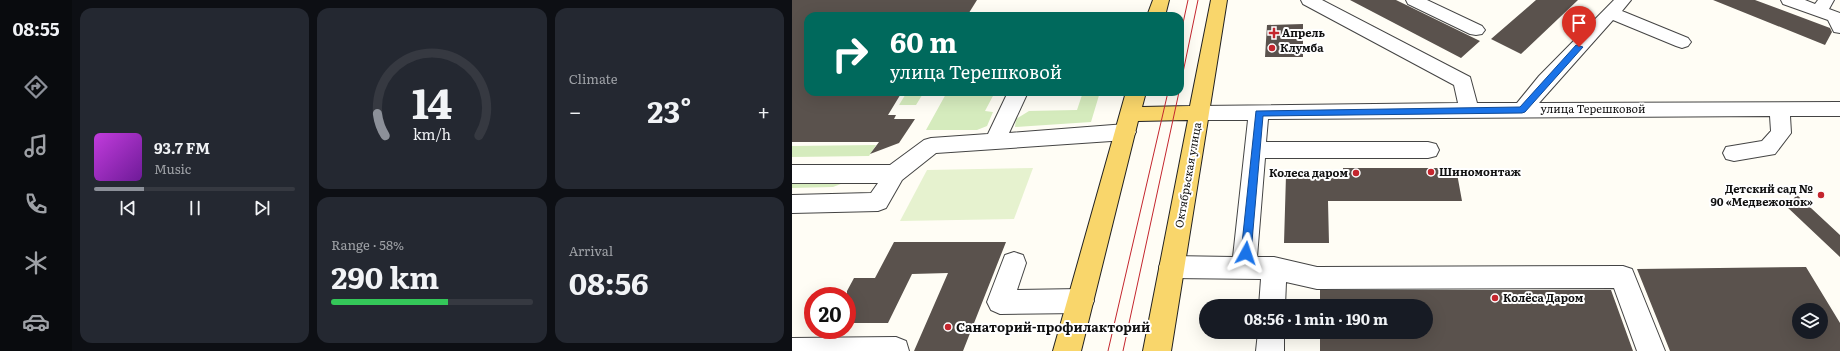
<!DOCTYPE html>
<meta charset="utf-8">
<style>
:root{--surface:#171b24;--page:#242831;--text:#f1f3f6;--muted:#9ea1a6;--line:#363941;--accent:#8c9099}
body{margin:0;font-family:Literata,serif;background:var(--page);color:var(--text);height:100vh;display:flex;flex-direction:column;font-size:15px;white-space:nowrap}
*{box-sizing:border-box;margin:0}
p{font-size:13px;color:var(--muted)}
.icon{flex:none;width:22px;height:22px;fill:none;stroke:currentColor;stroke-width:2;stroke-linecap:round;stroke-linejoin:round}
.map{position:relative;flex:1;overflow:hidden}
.sheet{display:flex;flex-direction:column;gap:8px;padding:8px;background:#0d0f14;width:720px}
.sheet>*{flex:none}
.top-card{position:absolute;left:12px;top:12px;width:380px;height:84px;border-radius:12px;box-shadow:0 4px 16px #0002;background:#00695c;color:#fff;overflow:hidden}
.fabs{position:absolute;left:1000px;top:303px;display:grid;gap:8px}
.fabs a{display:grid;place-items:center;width:36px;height:36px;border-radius:50%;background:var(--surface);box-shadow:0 4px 16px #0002;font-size:20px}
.speed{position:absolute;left:12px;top:287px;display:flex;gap:8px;font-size:20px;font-weight:700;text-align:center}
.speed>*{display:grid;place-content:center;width:52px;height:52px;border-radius:50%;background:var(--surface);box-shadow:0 4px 16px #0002;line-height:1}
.speed .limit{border:6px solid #d22;background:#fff;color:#111}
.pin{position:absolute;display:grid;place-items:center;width:34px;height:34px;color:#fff;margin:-41px -17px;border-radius:50% 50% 50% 0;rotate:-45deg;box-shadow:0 0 4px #0007}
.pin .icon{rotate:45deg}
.me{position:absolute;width:44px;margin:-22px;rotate:5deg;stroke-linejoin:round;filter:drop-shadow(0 0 3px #0008)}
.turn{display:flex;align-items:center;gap:14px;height:84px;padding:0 20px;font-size:18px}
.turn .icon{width:52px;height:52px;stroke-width:2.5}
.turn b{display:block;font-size:28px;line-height:34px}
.big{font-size:30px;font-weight:700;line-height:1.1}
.sheet .tile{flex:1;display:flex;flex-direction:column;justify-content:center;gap:6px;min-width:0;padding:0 14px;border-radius:12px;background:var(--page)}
.sheet .dial{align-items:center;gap:0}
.dial svg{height:104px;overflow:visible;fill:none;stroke:var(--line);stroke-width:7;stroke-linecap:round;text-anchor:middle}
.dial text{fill:var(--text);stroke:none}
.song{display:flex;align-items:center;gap:12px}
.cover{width:48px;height:48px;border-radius:6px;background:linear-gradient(135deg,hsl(290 70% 55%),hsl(280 70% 35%))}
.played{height:4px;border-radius:2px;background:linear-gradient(90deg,var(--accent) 25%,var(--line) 25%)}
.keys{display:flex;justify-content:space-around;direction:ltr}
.heat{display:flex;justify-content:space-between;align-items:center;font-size:22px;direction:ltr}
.charge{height:6px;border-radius:3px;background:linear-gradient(90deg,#34c759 58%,var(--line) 0)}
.sheet .tiles{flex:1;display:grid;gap:8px;grid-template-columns:repeat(3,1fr)}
.tile:first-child{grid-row:span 2}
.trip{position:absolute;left:407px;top:299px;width:234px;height:40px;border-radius:20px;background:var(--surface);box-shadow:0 4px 16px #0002;font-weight:700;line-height:40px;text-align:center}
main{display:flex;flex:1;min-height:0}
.tabs{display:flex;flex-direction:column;width:72px;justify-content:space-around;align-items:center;background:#090b0e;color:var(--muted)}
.tabs .icon{width:28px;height:28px}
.tabs .on{color:var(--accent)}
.tabs b{font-size:18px;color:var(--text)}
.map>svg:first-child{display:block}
.green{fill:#d5ebbd}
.pitch{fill:#e6f2cf}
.building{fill:#5a524d;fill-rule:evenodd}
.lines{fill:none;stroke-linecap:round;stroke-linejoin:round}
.minor-casing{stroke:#444;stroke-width:2}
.major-casing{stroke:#222;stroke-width:2}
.minor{fill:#fff;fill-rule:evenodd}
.major{fill:#f9d66b;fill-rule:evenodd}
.tram{stroke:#c4262e;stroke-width:1}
.route{fill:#1a73e8;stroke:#114b97}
.poi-dot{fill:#c4262e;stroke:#fff;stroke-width:1.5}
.labels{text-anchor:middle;stroke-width:4;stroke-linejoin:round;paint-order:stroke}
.poi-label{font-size:11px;font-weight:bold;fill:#111;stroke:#fff;text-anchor:start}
.street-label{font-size:11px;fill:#111;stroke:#fff}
.near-poi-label{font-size:13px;font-weight:bold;fill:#111;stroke:#fff;text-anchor:start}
</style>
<main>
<nav class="tabs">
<b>08:55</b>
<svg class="icon on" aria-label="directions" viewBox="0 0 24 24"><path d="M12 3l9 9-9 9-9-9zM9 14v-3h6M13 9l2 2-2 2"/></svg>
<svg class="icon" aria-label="music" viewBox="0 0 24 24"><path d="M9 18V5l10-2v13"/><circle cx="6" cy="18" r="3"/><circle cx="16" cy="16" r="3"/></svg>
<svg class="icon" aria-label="phone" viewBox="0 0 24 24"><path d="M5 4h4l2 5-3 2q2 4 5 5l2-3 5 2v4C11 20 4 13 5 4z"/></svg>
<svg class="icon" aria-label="climate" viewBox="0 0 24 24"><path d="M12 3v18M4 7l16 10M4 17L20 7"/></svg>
<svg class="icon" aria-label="car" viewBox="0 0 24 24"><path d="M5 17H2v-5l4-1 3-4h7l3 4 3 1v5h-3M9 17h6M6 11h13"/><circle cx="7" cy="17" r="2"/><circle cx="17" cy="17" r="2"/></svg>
</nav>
<section class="sheet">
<div class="tiles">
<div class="tile">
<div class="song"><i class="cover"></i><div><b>93.7 FM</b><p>Music</p></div></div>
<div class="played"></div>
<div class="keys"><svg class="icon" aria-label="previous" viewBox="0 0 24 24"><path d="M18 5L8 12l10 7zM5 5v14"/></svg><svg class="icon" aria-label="pause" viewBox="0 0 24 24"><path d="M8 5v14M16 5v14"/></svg><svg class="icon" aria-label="next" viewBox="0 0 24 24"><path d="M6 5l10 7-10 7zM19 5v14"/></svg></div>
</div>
<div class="tile dial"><svg viewBox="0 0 100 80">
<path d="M14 69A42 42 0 1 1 86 69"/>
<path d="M14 69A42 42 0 0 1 8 52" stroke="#8c9099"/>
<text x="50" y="56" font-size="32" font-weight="700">14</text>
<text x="50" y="72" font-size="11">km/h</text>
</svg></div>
<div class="tile"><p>Climate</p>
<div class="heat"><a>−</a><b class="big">23°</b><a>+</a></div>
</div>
<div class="tile"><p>Range · 58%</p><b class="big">290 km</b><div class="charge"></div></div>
<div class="tile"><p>Arrival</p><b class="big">08:56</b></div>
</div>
</section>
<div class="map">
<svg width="1048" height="351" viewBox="0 0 1048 351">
<rect width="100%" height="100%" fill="#fffdf5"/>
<path class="green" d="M115,92h17l-8,13h-17z
M155,92h48l-10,19 8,1 -6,14 -10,4h-51z
M291,92h17l-9,30 -76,5 1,-8 13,-8 48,-1z
M84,145l-7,11 -77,1v-11z
M0,178l54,4 -13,5 -41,1z"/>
<path class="pitch" d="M241,168l-19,51 -114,2 27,-51z"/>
<path class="building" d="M0,0h185l-10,16h-159v76h94l-14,23h8l-2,4h21l-16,24 -29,11 9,-12h-87z
M558,0h46l84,41 -19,17z
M744,0h42l-57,54 -30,-15z
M921,0h42l75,28 2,4 -7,13z
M511,24v33h-38l2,-32z
M551,168h113l6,33h-134l1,42h-45l2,-68 57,-1z
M1005,195l43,40v22l-54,-51z
M102,242h112l-43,109h-49l34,-78 -36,1 -24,49h-41v-32l7,-13h21z
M1014,267l34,56v28h-170l-33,-82zM1007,310h22v22h-22z
M528,290h291l22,61h-313v-19h106v-26h-106z"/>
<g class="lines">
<g class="minor-casing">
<path id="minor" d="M509,0h21l148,77 7,26h40l22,-27 75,-76h17l-9,11 66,27 3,4 -3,4 -6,2 -6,-2 -63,-26 -74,83 301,-1v14h-50l1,17 -16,21 -41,7 -8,-2 -3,-6 3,-6 36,-6 9,-10 -1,-15 -502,3 -2,23h162l8,2 3,6 -3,6 -8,2h-163l-8,99h17l43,10 306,-1 9,3 33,82h-28l-23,-63 -297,1 -31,-7 -1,24h-26l2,-27 -90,-1 -9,-3 -3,-8 3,-8 9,-3 62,1 15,-137h-49l-7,-2 -3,-5 3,-5 7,-2 259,-3 -4,-18 -151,-81z
M614,0h21l55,26 3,4 -3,4 -6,1 -6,-1 -62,-30z
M989,0h24l10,4 3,-4h16l-5,9 11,4v20l-6,-1 -6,-12 -45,-16z
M216,92h20l-19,41 117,-9 7,3 3,5 -3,5 -7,3 -190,13 -34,27 -16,28 -8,3 -86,2v-18l79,-2 7,-10h-86v-18h98l34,-25 7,-2 57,-4z
M222,252l9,3 3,8 -9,27 64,-1 9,4 4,8 -4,8 -9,4 -81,1 -9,-4 -4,-8 18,-47z
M466,332h26v19h-28z
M104,337l10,4 3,10h-117v-13z"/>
</g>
<g class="major-casing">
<path id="major" d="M361,0h16l-4,16h-18z
M419,0h16l-56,351h-28l45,-231 -50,1 -57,230h-28l73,-259h20l-4,15 48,-1z"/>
</g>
<use href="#minor" class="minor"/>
<use href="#major" class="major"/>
<path class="tram" d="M388,37l8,-37
M388,87l18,-87
M316,351l60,-259
M331,351l56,-259"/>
</g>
<path class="route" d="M784,45l7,2 -58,65 -3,1 -259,3 -12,137 -2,3h-7l-1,-3 15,-142 264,-4z"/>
<g class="poi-dot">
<path d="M480 27h4v4h4v4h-4v4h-4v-4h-4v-4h4z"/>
<circle cx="480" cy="48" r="4"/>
<circle cx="639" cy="172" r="4"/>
<circle cx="564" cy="173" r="4"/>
<circle cx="1029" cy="195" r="4"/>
<circle cx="703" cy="298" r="4"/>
<circle cx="156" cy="327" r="4"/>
</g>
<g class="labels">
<g class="poi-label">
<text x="490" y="37">Апрель</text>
<text x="488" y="52">Клумба</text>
<text x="647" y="176">Шиномонтаж</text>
<text x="556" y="177" text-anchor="end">Колеса даром</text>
<text x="1021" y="193" text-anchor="end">Детский сад №<tspan x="1021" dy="13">90 «Медвежонок»</tspan></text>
<text x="711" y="302">Колёса Даром</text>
</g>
<g class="street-label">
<text x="801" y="113">улица Терешковой</text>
<text transform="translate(396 175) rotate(-80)" y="4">Октябрьская улица</text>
</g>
<g class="near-poi-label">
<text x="164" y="332">Санаторий-профилакторий</text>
</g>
</g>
</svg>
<div class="fabs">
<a><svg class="icon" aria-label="layers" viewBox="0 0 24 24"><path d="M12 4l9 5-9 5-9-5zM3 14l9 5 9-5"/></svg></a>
</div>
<div class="speed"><div class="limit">20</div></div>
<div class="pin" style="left:787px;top:47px;background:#d93025"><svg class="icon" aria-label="arrive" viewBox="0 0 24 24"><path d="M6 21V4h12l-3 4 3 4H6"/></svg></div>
<svg class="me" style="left:454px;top:253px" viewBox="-20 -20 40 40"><path d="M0-17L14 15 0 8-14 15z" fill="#1a73e8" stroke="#fff" stroke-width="4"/></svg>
<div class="trip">08:56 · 1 min · 190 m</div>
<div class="top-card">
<div class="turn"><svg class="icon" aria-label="right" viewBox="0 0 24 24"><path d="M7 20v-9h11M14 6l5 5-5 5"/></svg><div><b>60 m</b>улица Терешковой</div></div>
</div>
</div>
</main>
